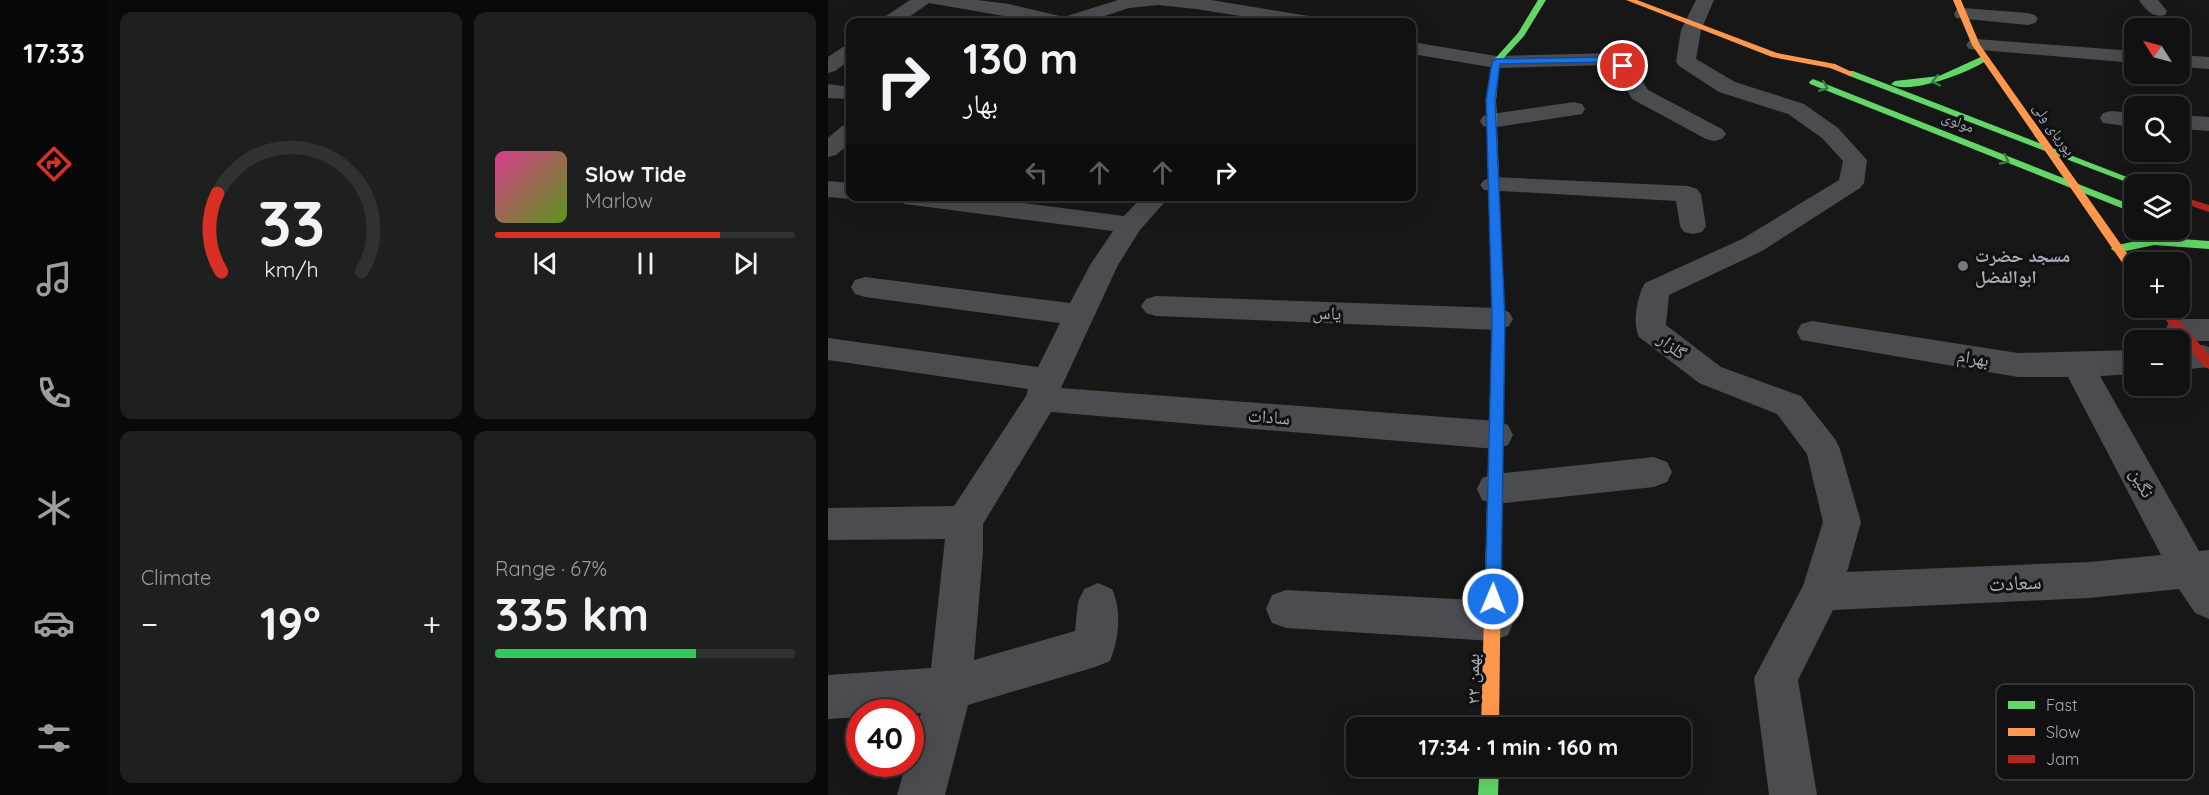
<!DOCTYPE html>
<meta charset="utf-8">
<style>
:root{--surface:#111;--page:#1e1f1f;--text:#f1f3f6;--muted:#9c9d9f;--line:#303131;--accent:#d93025}
body{margin:0;font-family:Quicksand,"Noto Naskh Arabic",sans-serif;background:var(--page);color:var(--text);height:100vh;display:flex;flex-direction:column;font-size:22px;white-space:nowrap}
*{box-sizing:border-box;margin:0}
p{font-size:20px;color:var(--muted)}
.icon{flex:none;width:33px;height:33px;fill:none;stroke:currentColor;stroke-width:2;stroke-linecap:round;stroke-linejoin:round}
.map{position:relative;flex:1;overflow:hidden}
.sheet{display:flex;flex-direction:column;gap:12px;padding:12px;background:#090909;width:720px}
.sheet>*{flex:none}
.banner{position:absolute;left:18px;top:18px;width:570px;height:183px;border-radius:12px;box-shadow:0 6px 24px #0002,0 0 0 2px var(--line);background:#111;color:var(--text);overflow:hidden}
.needle{width:39px;rotate:306deg}
.controls{position:absolute;left:1296px;top:18px;display:grid;gap:12px}
.controls a{display:grid;place-items:center;width:66px;height:66px;border-radius:12px;background:var(--surface);box-shadow:0 6px 24px #0002,0 0 0 2px var(--line);font-size:30px}
.speed{position:absolute;left:18px;top:699px;display:flex;gap:12px;font-size:30px;font-weight:700;text-align:center}
.speed>*{display:grid;place-content:center;width:78px;height:78px;border-radius:50%;background:var(--surface);box-shadow:0 6px 24px #0002,0 0 0 2px var(--line);line-height:1}
.speed .limit{border:9px solid #d22;background:#fff;color:#111}
.pin{position:absolute;display:grid;place-items:center;width:51px;height:51px;color:#fff;margin:-26px;border:3px solid #fff;border-radius:50%;box-shadow:0 2px 6px #0007}
.me{position:absolute;width:66px;margin:-33px;rotate:1deg;stroke-linejoin:round;filter:drop-shadow(0 0 4px #0008)}
.turn{display:flex;align-items:center;gap:21px;height:126px;padding:0 18px;font-size:27px}
.turn .icon{width:78px;height:78px;stroke-width:2.5}
.turn b{display:block;font-size:42px;line-height:51px}
.lanes{display:flex;align-items:center;height:57px;padding:0 18px;background:#0003;justify-content:center;gap:30px;direction:ltr}
.lanes .off{opacity:.35}
.big{font-size:45px;font-weight:800;line-height:1.1}
.sheet .tile{flex:1;display:flex;flex-direction:column;justify-content:center;gap:9px;min-width:0;padding:0 21px;border-radius:12px;background:var(--page)}
.sheet .dial{align-items:center;gap:0}
.dial svg{height:156px;overflow:visible;fill:none;stroke:var(--line);stroke-width:7;stroke-linecap:round;text-anchor:middle}
.dial text{fill:var(--text);stroke:none}
.song{display:flex;align-items:center;gap:18px}
.cover{width:72px;height:72px;border-radius:9px;background:linear-gradient(135deg,hsl(330 70% 55%),hsl(90 70% 35%))}
.played{height:6px;border-radius:3px;background:linear-gradient(90deg,var(--accent) 75%,var(--line) 75%)}
.keys{display:flex;justify-content:space-around;direction:ltr}
.heat{display:flex;justify-content:space-between;align-items:center;font-size:33px;direction:ltr}
.charge{height:9px;border-radius:4px;background:linear-gradient(90deg,#34c759 67%,var(--line) 0)}
.sheet .tiles{flex:1;display:grid;gap:12px;grid-template-columns:repeat(2,1fr)}
.trip{position:absolute;left:518px;top:717px;width:345px;height:60px;border-radius:12px;background:var(--surface);box-shadow:0 6px 24px #0002,0 0 0 2px var(--line);font-weight:800;line-height:60px;text-align:center}
main{display:flex;flex:1;min-height:0}
.menu{display:flex;flex-direction:column;width:108px;justify-content:space-around;align-items:center;background:#070707;color:var(--muted)}
.menu .icon{width:42px;height:42px}
.menu .on{color:var(--accent)}
.menu b{font-size:27px;color:var(--text)}
.map>svg:first-child{display:block}
.lines{fill:none;stroke-linecap:round;stroke-linejoin:round}
.street{fill:#4b4c50;fill-rule:evenodd}
.fast{fill:#63d668;fill-rule:evenodd}
.slow{fill:#ff974d;fill-rule:evenodd}
.jam{fill:#b3261e;fill-rule:evenodd}
.oneway{stroke:#3e7d42}
.route{fill:#1a73e8;stroke:#114b97;stroke-width:1.5}
.poi-dot{fill:#757880;stroke:#111113;stroke-width:2}
.labels{text-anchor:middle;stroke-width:6;stroke-linejoin:round;paint-order:stroke}
.far-street-label{font-size:15px;fill:#a8adb8;stroke:#111113}
.poi-label{font-size:18px;font-weight:bold;fill:#a8adb8;stroke:#111113;text-anchor:start}
.street-label{font-size:18px;fill:#a8adb8;stroke:#111113}
.near-street-label{font-size:21px;fill:#a8adb8;stroke:#111113}
.key{fill:#111113;stroke:#3e4045;stroke-width:1.5}
.key-label{font-size:16px;fill:#a8adb8}
</style>
<main>
<nav class="menu">
<b>17:33</b>
<svg class="icon on" aria-label="directions" viewBox="0 0 24 24"><path d="M12 3l9 9-9 9-9-9zM9 14v-3h6M13 9l2 2-2 2"/></svg>
<svg class="icon" aria-label="music" viewBox="0 0 24 24"><path d="M9 18V5l10-2v13"/><circle cx="6" cy="18" r="3"/><circle cx="16" cy="16" r="3"/></svg>
<svg class="icon" aria-label="phone" viewBox="0 0 24 24"><path d="M5 4h4l2 5-3 2q2 4 5 5l2-3 5 2v4C11 20 4 13 5 4z"/></svg>
<svg class="icon" aria-label="climate" viewBox="0 0 24 24"><path d="M12 3v18M4 7l16 10M4 17L20 7"/></svg>
<svg class="icon" aria-label="car" viewBox="0 0 24 24"><path d="M5 17H2v-5l4-1 3-4h7l3 4 3 1v5h-3M9 17h6M6 11h13"/><circle cx="7" cy="17" r="2"/><circle cx="17" cy="17" r="2"/></svg>
<svg class="icon" aria-label="filters" viewBox="0 0 24 24"><path d="M4 7h16M4 17h16"/><circle cx="9" cy="7" r="2"/><circle cx="15" cy="17" r="2"/></svg>
</nav>
<section class="sheet">
<div class="tiles">
<div class="tile dial"><svg viewBox="0 0 100 80">
<path d="M14 69A42 42 0 1 1 86 69"/>
<path d="M14 69A42 42 0 0 1 12 29" stroke="#d93025"/>
<text x="50" y="56" font-size="32" font-weight="700">33</text>
<text x="50" y="72" font-size="11">km/h</text>
</svg></div>
<div class="tile">
<div class="song"><i class="cover"></i><div><b>Slow Tide</b><p>Marlow</p></div></div>
<div class="played"></div>
<div class="keys"><svg class="icon" aria-label="previous" viewBox="0 0 24 24"><path d="M18 5L8 12l10 7zM5 5v14"/></svg><svg class="icon" aria-label="pause" viewBox="0 0 24 24"><path d="M8 5v14M16 5v14"/></svg><svg class="icon" aria-label="next" viewBox="0 0 24 24"><path d="M6 5l10 7-10 7zM19 5v14"/></svg></div>
</div>
<div class="tile"><p>Climate</p>
<div class="heat"><a>−</a><b class="big">19°</b><a>+</a></div>
</div>
<div class="tile"><p>Range · 67%</p><b class="big">335 km</b><div class="charge"></div></div>
</div>
</section>
<div class="map">
<svg width="1381" height="795" viewBox="0 0 1381 795">
<rect width="100%" height="100%" fill="#171717"/>
<g class="lines">
<path class="street" d="M82,0h67l32,4 55,13 54,-17h93l98,16 7,2 3,4h-41l-82,-13 -38,-4 -29,3 -43,14h-48l-109,-19 -27,19h-21l2,-4z
M868,0h18l-13,30 -5,29 39,23 69,22 34,24 29,32 -3,23 -4,5 -98,63 -93,44 -3,30 55,42 80,29 34,43 5,10 21,73 -14,50 242,-10 72,-7 -93,-178h-50l-217,-37 -4,-8 4,-8 11,-3 206,32 116,-3v24l-34,2 99,175 10,-1v69l-14,-6 -16,-24 -90,9 -256,12 -35,70 19,115h-48l-15,-117 49,-92 20,-64 -16,-68 -30,-40 -78,-31 -60,-46c-7,-13 -2,-41 6,-54l97,-44 97,-59 4,-19 -21,-23 -34,-24 -69,-22 -40,-26 -3,-4 5,-32z
M1311,0h19l9,11 -2,4c-13,3 -19,-5 -26,-15z
M1135,8l65,5 7,2 3,4 -3,4 -7,2 -72,-7 -2,-4 2,-4z
M1148,39l158,12v12l-165,-14 -3,-4 3,-4z
M584,42l84,14 118,-3 7,2 9,7 18,28 74,39 4,5 -4,5 -8,2 -8,-2 -74,-40 -17,-29 -6,-5 -113,3 -84,-14z
M22,45v15l-15,11 -7,2v-16l15,-10z
M1352,55l29,2v12l-29,-2z
M0,84l22,3v12l-22,-1z
M746,102l8,2 3,5 -3,5 -91,14 -8,-2 -3,-5 3,-5 8,-2z
M1283,111l23,2v14l-31,-4 -3,-5 3,-5z
M1352,115l29,2v14l-29,-2z
M22,124v19l-14,12 -8,2v-19l14,-12z
M665,177l195,9 9,3 4,5 5,32 -4,6 -9,2 -9,-2 -4,-6 -4,-25 -192,-11 -4,-5 4,-5z
M0,181l22,2v13h9l-9,3 -22,-2z
M65,196h77l154,20 19,-20h27l-30,34 -22,35 -57,123 435,33 12,4 5,10 -5,10 -12,4 -445,-37 -68,112v28l-9,108 101,-29 3,-29 6,-13 14,-6 14,6c10,21 7,50 -2,72l-15,6 -127,38 -23,90h-48l9,-31h4v-15l11,-36 -61,-1v5l-32,2v-44l103,-7 14,-129 -117,1v-32l126,-2 72,-110 2,-7 -200,-29v-22l210,29 22,-44 -195,-26 -10,-3 -4,-7 4,-7 10,-3 205,26 20,-38 23,-34 -208,-27 -9,-3z
M328,296l342,12 11,4 4,7 -4,7 -11,4 -342,-14 -10,-3 -5,-7 5,-7z
M1352,319h29v22h-29l-11,-3 -4,-8 4,-8z
M1375,345l6,2v20l-29,3v-22z
M826,457l13,5 5,10 -5,10 -13,5 -159,17 -13,-4 -5,-11 5,-11 13,-4z
M458,590l207,11 15,6 6,14 -6,14 -15,6 -207,-13 -14,-5 -6,-14 6,-14z"/>
<path class="fast" d="M710,0h8l-22,36 -24,26 -4,38 8,219 -6,4 -6,-4 -6,-219 6,-38 26,-29z
M1155,56l7,2c-16,13 -81,38 -99,26l4,-3 44,-5z
M1019,71h6l292,113 -11,1 -287,-110z
M985,79l321,127v7l-324,-129 -1,-2z
M1326,237l55,4v8l-55,-4 -37,8 -6,-4 2,-3z
M652,766h19l-1,29h-20z"/>
<path class="slow" d="M798,0h11l140,53 58,11 19,9 -4,3 -20,-8 -58,-11z
M1125,0h8l19,45 154,218v12l-4,-1 -158,-229z
M670,315l6,4 -5,409h-18l11,-409z"/>
<path class="jam" d="M1352,196l29,9v7l-29,-10z
M1328,308h12l41,47v14l-5,-2z"/>
</g>
<defs><path id="oneway-chevron" d="M-2-3.5L2.5 0L-2 3.5" fill="none" stroke-width="1.6" stroke-linecap="round" stroke-linejoin="round" transform="scale(1.5)"/></defs>
<g class="oneway">
<use href="#oneway-chevron" transform="translate(1108 81) rotate(168)"/>
<use href="#oneway-chevron" transform="translate(996 87) rotate(22)"/>
<use href="#oneway-chevron" transform="translate(1177 160) rotate(25)"/>
</g>
<path class="route" d="M786,57l12,7v4h-6l-8,-6 -112,2 -5,36 10,219 -4,280 -2,6 -6,2 -6,-2 -2,-6 7,-280 -6,-219 6,-38 4,-3z"/>
<circle class="poi-dot" cx="1135" cy="266" r="6"/>
<g class="labels">
<g class="far-street-label">
<text transform="translate(1130 122) rotate(22)" y="5">مولوی</text>
<text transform="translate(1226 129) rotate(55)" y="5">پوریای ولی</text>
</g>
<g class="poi-label">
<text x="1147" y="262">مسجد حضرت<tspan x="1147" dy="21">ابوالفضل</tspan></text>
</g>
<g class="street-label">
<text transform="translate(499 313) rotate(2)" y="6">یاس</text>
<text transform="translate(844 346) rotate(38)" y="6">گلزار</text>
<text transform="translate(1145 358) rotate(9)" y="6">بهرام</text>
<text transform="translate(441 417) rotate(4)" y="6">سادات</text>
<text transform="translate(1314 483) rotate(62)" y="6">نگین</text>
<text transform="translate(645 679) rotate(-90)" y="6">۲۲ بهمن</text>
</g>
<g class="near-street-label">
<text transform="translate(1187 583) rotate(-3)" y="7">سعادت</text>
</g>
</g>
<rect x="1168" y="684" width="198" height="96" rx="9" class="key"/>
<rect x="1180" y="701" width="27" height="8" fill="#63d668"/>
<rect x="1180" y="728" width="27" height="8" fill="#ff974d"/>
<rect x="1180" y="755" width="27" height="8" fill="#b3261e"/>
<g class="key-label">
<text x="1218" y="711">Fast</text>
<text x="1218" y="738">Slow</text>
<text x="1218" y="765">Jam</text>
</g>
</svg>
<div class="controls">
<a><svg class="needle" viewBox="-14 -14 28 28"><path d="M0-13l5 13h-10z" fill="#e53935"/><path d="M0 13l5-13h-10z" fill="#9c9d9f"/></svg></a>
<a><svg class="icon" aria-label="search" viewBox="0 0 24 24"><circle cx="10" cy="10" r="6"/><path d="M15 15l6 6"/></svg></a>
<a><svg class="icon" aria-label="layers" viewBox="0 0 24 24"><path d="M12 4l9 5-9 5-9-5zM3 14l9 5 9-5"/></svg></a>
<a>+</a>
<a>−</a>
</div>
<div class="speed"><div class="limit">40</div></div>
<div class="pin" style="left:795px;top:66px;background:#d93025"><svg class="icon" aria-label="arrive" viewBox="0 0 24 24"><path d="M6 21V4h12l-3 4 3 4H6"/></svg></div>
<svg class="me" style="left:665px;top:599px" viewBox="-20 -20 40 40"><circle r="17" fill="#1a73e8" stroke="#fff" stroke-width="3"/><path d="M0-11L8 9 0 5-8 9z" fill="#fff"/></svg>
<div class="trip">17:34 · 1 min · 160 m</div>
<div class="banner">
<div class="turn"><svg class="icon" aria-label="right" viewBox="0 0 24 24"><path d="M7 20v-9h11M14 6l5 5-5 5"/></svg><div><b>130 m</b>بهار</div></div>
<div class="lanes"><svg class="icon off" aria-label="left" viewBox="0 0 24 24"><path d="M17 20v-9H6M10 6l-5 5 5 5"/></svg><svg class="icon off" aria-label="ahead" viewBox="0 0 24 24"><path d="M12 20V5M6 11l6-6 6 6"/></svg><svg class="icon off" aria-label="ahead" viewBox="0 0 24 24"><path d="M12 20V5M6 11l6-6 6 6"/></svg><svg class="icon" aria-label="right" viewBox="0 0 24 24"><path d="M7 20v-9h11M14 6l5 5-5 5"/></svg></div>
</div>
</div>
</main>
